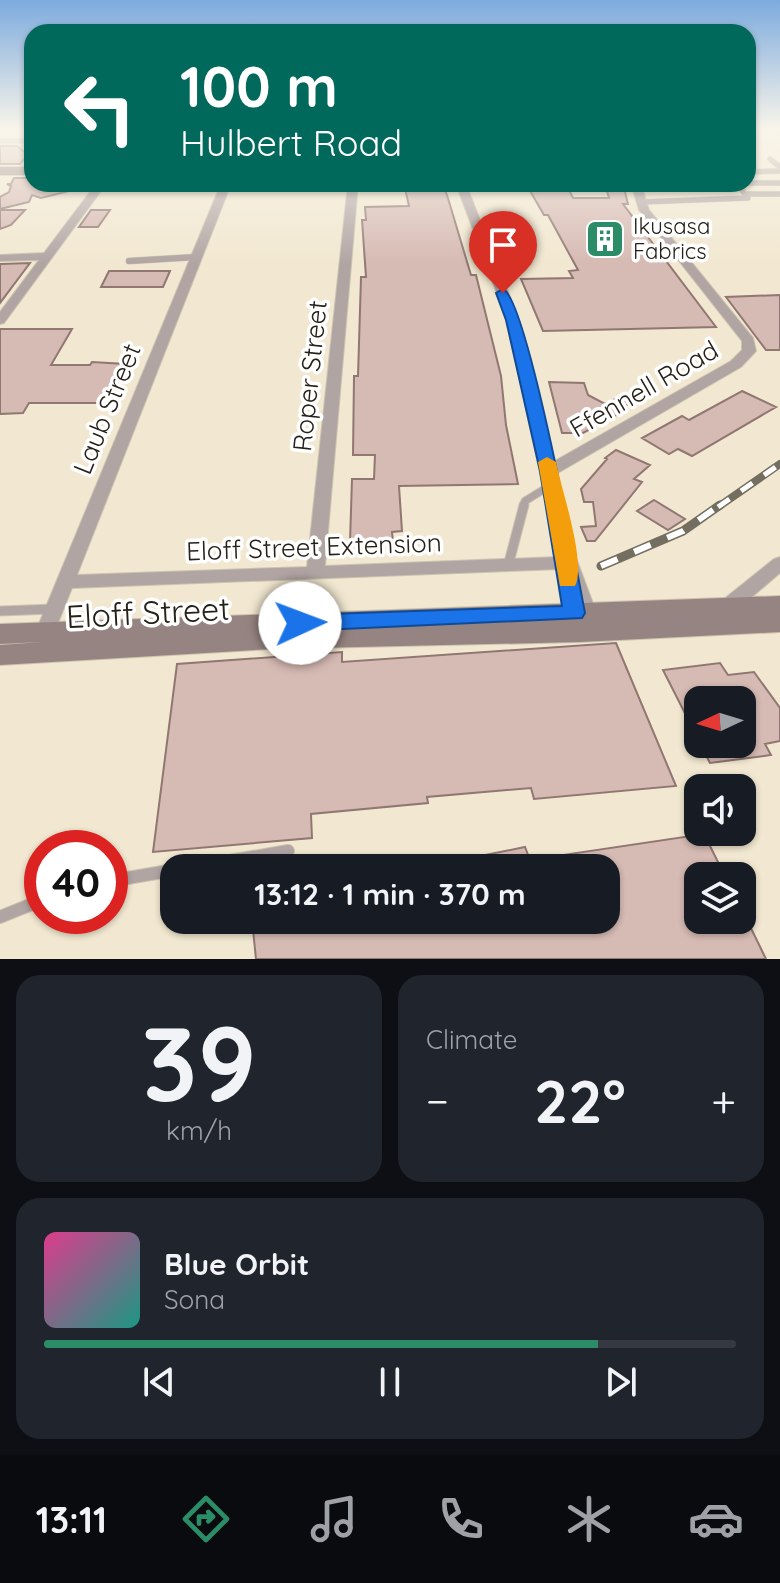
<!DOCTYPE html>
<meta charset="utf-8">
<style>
:root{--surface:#171b24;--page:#20242c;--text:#f1f3f6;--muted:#9ea1a6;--line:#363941;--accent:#2a8d67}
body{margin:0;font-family:Quicksand,sans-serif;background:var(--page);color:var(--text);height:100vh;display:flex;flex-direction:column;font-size:30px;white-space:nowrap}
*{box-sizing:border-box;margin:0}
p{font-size:26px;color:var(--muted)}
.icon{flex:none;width:44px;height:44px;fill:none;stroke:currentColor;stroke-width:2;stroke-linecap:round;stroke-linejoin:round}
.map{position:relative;height:959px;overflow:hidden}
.panel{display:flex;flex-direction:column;gap:16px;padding:16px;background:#0d0f14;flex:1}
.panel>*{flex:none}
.hud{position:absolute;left:24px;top:24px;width:732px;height:168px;border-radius:24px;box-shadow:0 2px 6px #0004;background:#00695c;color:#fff;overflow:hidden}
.needle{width:52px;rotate:266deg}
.fabs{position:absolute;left:684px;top:686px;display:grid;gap:16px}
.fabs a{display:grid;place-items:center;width:72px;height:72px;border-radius:16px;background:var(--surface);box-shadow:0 2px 6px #0004;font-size:40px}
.speed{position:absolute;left:24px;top:830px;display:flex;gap:16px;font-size:40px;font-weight:700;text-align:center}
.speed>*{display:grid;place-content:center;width:104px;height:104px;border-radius:50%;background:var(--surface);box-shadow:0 2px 6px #0004;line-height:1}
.speed .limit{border:12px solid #d22;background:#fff;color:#111}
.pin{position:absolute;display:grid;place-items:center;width:68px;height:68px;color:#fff;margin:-82px -34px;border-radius:50% 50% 50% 0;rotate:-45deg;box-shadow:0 0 8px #0007}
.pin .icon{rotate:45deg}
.me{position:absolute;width:88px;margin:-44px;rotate:88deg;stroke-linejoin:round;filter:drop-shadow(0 0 6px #0008)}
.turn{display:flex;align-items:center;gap:28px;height:168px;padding:0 24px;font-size:36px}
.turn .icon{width:104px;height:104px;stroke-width:2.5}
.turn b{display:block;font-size:56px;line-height:68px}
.big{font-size:60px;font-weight:700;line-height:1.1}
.panel .widget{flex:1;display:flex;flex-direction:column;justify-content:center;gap:12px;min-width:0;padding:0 28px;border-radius:24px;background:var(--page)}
.panel .dial{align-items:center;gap:0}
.dial b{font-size:104px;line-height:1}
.song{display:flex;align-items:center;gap:24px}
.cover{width:96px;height:96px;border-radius:12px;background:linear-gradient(135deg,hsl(330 70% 55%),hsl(170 70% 35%))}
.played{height:8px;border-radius:4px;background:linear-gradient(90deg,var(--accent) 80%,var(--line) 80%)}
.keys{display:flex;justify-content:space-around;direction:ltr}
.heat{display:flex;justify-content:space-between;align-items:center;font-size:44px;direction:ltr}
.panel .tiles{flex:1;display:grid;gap:16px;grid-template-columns:1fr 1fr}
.widget:last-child{grid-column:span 2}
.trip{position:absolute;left:160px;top:854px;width:460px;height:80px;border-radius:24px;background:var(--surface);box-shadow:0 2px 6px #0004;font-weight:700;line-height:80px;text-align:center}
.tab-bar{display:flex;height:128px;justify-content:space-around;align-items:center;background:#090b0e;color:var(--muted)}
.tab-bar .icon{width:56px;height:56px}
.tab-bar .selected{color:var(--accent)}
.tab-bar b{font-size:36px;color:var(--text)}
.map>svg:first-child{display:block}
.building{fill:#d6bab4;stroke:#907772;stroke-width:2}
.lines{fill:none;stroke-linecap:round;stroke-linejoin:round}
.lane-far4-casing{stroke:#cdc4b0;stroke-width:6}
.lane-far3-casing{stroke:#cdc4b0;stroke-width:7}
.lane-far2-casing{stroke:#cdc4b0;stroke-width:9}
.lane-far1-casing{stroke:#cdc4b0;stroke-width:11}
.lane-casing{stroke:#cdc4b0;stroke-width:14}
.street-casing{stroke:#cdc4b0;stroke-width:2}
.secondary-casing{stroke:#cdc4b0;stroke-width:2}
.lane-far4{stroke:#b1a5a4;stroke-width:5}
.lane-far3{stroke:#b1a5a4;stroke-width:6}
.lane-far2{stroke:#b1a5a4;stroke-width:7}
.lane-far1{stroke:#b1a5a4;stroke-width:9}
.lane{stroke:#b1a5a4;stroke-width:12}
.street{fill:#b1a5a4;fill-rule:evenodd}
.secondary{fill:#968482;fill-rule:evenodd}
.rail-far1-casing{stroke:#746e60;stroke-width:8}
.rail-casing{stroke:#746e60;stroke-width:9}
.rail-far1{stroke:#fff;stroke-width:5;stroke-dasharray:14;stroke-linecap:butt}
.rail{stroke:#fff;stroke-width:6;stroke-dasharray:18;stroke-linecap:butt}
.route{fill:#1a73e8;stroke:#114b97;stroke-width:2}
.slow{fill:#f59e0b}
.labels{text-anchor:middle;stroke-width:7;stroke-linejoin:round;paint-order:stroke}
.far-poi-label{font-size:22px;fill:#252119;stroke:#fff;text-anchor:start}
.street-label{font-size:26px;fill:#252119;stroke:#fff}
.near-street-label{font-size:32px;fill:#252119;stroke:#fff}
</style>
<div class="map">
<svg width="780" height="959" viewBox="0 0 780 959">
<rect width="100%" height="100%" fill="#f2e8d1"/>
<path class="building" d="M0,146h17l11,9 -8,9h-20z
M14,178h18v6h48l1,4 -40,10 -9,-3 -3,7 -29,7v-12l9,-5 2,-6 -4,-2h4z
M404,184h38l5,11 24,80h5l25,101 5,49 12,59 -119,2 3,45 -10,1 1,9 -43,1 2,-63h22l1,-24h-22l1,-79h4l3,-99h5l-4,-57h4l-1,-13 44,-1z
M532,184h34l7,14h36l-4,-14h18l5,20h-5l93,123 -173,4 -22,-52 52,-1 -4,-7 9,-1 -30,-55h-4l-15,-26h5z
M0,210h25l-14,15 -11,4z
M91,210h19l-12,17h-19z
M30,263l-30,40v-39z
M109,271h61l-7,16h-62z
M780,295v55h-14l-40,-53z
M0,329h72l-21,36h39l2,-3 34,2 -17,39h-80l-6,10 -23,1z
M549,382l35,1 4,12 17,9 14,-7 12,6 -11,6 4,2 -41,22h-21z
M742,391l34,16 -84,49 -14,-7 -9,5 -27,-16 40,-22 7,4z
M616,450l34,15 -16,14 8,3 -47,59h-8l-6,-14 15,-1 -3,-24h-9l-3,-13 26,-30 -2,-1z
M654,500l31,19 -17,11 -31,-19z
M616,643l60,143 -142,13 -3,-11 -104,9 1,6 -117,11 1,24 -159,14 24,-188 165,-12v10z
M720,663l8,12 26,-3 26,36v33l-15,3 6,11 -61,8 -10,-19h42v-44h-44v39l-35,-69z
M704,834l21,42h-27v44h49l19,39h-510l-4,-39h354v-52h-155l-1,-6 75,-15 5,13z"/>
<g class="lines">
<g class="lane-far4-casing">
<path id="lane-far4" d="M770,159l10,8
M748,172l32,-1
M748,183h32
M748,194h32
M640,202l108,-4 -11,-14"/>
</g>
<g class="lane-far3-casing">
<path id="lane-far3" d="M129,261l67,-4"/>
</g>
<g class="lane-far2-casing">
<path id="lane-far2" d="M523,507l2,-6 26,-16"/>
</g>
<g class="lane-far1-casing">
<path id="lane-far1" d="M508,566l16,-61
M0,611l54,-2"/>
</g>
<g class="lane-casing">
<path id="lane" d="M188,868l100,-17
M110,881l64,-11
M0,917l42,-17"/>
</g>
<g class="street-casing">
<path id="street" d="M0,139h32v4h-32z
M96,184h10l-102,139 -4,1v-12l39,-52 -39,1v-6l44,-2z
M221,184h10l-154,391 230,-8 41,-383h10l-33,382 233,-9 -51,-237 -51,-136h10l53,136 34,142 178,-101 11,-11v-9l-103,-131 -8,-26h10l8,26 104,128 3,13 -15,16 -185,107 20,84 24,64 -3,5 -7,2 -7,-2 -21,-58 -490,19 -24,60 -7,2 -7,-2 -3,-5z
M780,557v16l-47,40h-14l-2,-5 2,-5 55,-44z"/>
</g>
<g class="secondary-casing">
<path id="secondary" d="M0,167h32v8h-32z
M780,596v36l-200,10 -309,7 -271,16v-20l43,-3 -43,2v-20z"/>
</g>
<use href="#lane-far4" class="lane-far4"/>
<use href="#lane-far3" class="lane-far3"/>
<use href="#lane-far2" class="lane-far2"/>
<use href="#lane-far1" class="lane-far1"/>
<use href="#lane" class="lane"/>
<use href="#street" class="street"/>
<use href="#secondary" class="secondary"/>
<g class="rail-far1-casing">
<path id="rail-far1" d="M718,507l62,-43"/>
</g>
<g class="rail-casing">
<path id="rail" d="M601,566l82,-35 37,-26"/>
</g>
<use href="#rail-far1" class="rail-far1"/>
<use href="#rail" class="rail"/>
</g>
<linearGradient id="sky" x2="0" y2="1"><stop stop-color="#7dabde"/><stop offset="0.49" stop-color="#f9f5ea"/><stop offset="1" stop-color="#f9f5ea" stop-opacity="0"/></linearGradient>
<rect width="780" height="264" fill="url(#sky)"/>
<path class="route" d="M503,289c24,10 74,282 82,324l-3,5 -282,13 -8,-2 -3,-6 3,-5 8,-3 262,-9 -22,-135 -34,-151 -10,-27z"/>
<path class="slow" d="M547,457l9,5c5,26 31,102 19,124h-15l-22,-124z"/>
<defs>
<g id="building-square" transform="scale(2)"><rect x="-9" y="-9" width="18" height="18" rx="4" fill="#2a8d67" stroke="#fff"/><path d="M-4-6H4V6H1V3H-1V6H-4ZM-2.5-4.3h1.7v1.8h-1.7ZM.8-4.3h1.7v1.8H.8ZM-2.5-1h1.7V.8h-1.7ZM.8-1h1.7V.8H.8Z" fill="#fff"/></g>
</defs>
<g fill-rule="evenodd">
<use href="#building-square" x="605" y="239"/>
</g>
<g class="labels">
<g class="far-poi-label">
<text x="633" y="234">Ikusasa<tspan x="633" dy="25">Fabrics</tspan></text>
</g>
<g class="street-label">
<text transform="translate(310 376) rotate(-84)" y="9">Roper Street</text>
<text transform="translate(644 389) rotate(-30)" y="9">Ffennell Road</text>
<text transform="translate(107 409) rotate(-68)" y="9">Laub Street</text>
<text transform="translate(314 547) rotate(-2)" y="9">Eloff Street Extension</text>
</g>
<g class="near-street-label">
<text transform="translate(148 613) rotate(-3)" y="11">Eloff Street</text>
</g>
</g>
</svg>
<div class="fabs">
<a><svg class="needle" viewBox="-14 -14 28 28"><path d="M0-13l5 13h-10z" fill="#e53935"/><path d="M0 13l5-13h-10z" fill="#9ea1a6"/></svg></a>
<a><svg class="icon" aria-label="sound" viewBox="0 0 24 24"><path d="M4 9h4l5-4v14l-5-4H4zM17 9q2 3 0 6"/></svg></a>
<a><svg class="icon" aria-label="layers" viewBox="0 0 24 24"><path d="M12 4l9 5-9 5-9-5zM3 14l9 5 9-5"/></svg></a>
</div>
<div class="speed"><div class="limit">40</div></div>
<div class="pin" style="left:503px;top:293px;background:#d93025"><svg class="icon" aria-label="arrive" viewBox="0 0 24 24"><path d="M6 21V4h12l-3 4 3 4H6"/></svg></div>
<svg class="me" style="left:300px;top:623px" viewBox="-20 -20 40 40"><circle r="19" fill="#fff"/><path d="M0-13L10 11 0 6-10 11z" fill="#1a73e8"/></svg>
<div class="trip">13:12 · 1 min · 370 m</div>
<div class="hud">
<div class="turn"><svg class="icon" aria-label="left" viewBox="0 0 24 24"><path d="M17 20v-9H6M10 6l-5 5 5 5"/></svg><div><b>100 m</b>Hulbert Road</div></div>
</div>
</div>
<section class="panel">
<div class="tiles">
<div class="widget dial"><b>39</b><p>km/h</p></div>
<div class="widget"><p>Climate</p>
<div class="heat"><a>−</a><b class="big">22°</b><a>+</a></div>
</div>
<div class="widget">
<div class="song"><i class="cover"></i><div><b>Blue Orbit</b><p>Sona</p></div></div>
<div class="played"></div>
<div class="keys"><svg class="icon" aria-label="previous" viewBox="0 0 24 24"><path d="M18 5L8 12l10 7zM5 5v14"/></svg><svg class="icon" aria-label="pause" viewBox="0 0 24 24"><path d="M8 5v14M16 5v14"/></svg><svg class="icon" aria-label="next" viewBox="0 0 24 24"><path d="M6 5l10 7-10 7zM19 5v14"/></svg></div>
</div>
</div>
</section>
<nav class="tab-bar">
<b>13:11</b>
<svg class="icon selected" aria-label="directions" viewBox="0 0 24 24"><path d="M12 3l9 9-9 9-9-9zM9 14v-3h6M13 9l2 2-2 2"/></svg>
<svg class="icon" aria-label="music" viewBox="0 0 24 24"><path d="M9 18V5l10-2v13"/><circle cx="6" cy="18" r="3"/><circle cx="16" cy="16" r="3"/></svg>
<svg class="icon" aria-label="phone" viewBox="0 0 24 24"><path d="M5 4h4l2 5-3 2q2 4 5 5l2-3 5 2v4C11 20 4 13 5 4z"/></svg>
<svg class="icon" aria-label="climate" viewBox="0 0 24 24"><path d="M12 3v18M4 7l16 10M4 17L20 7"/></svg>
<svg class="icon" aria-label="car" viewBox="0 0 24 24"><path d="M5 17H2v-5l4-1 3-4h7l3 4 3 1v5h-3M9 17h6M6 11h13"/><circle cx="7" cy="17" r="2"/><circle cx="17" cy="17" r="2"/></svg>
</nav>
